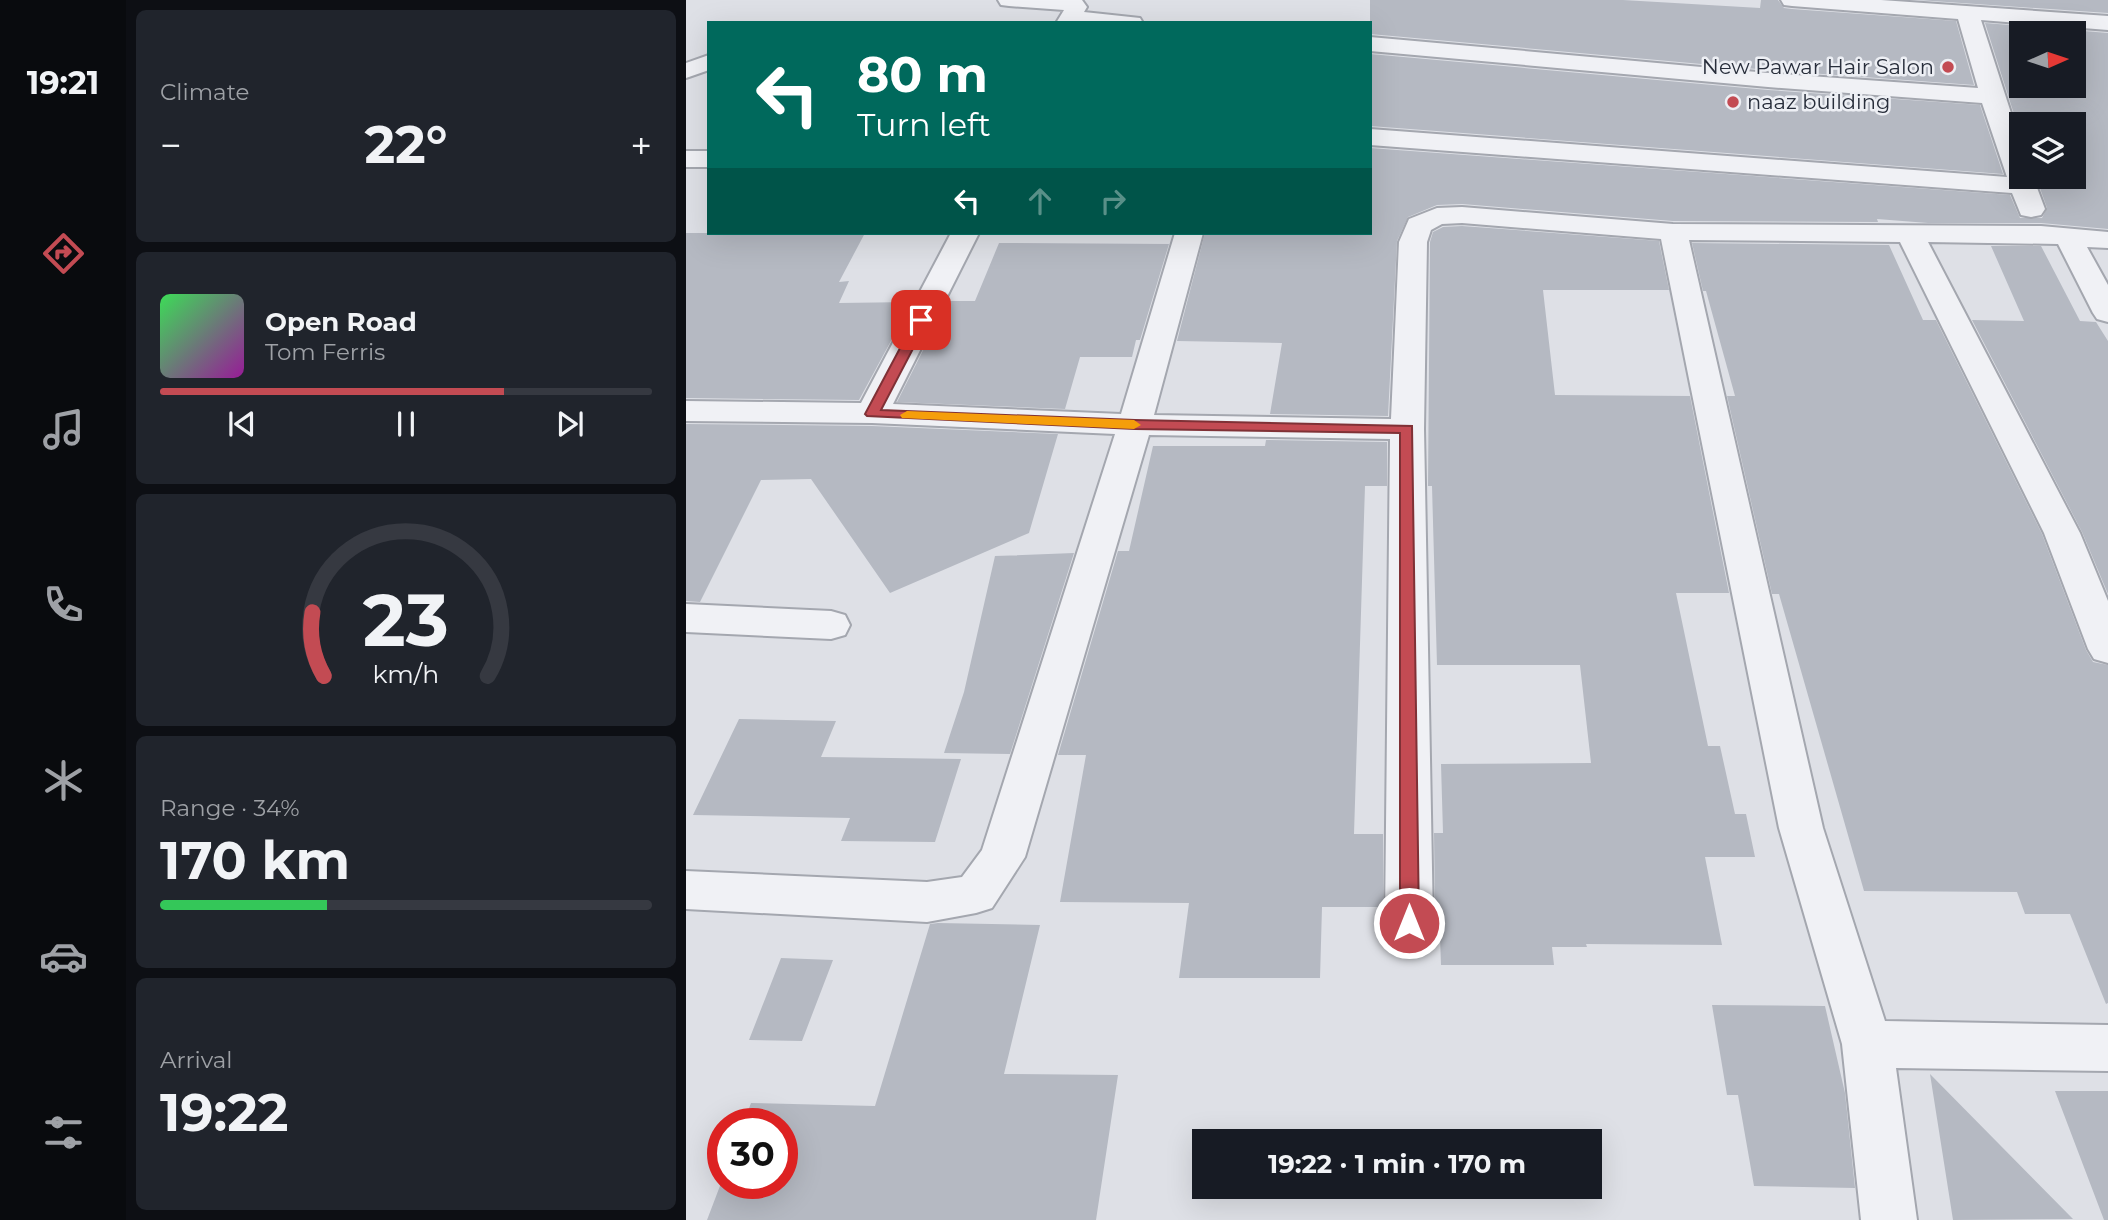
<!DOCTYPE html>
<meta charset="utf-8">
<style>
:root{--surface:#171b24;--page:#20242c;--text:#f1f3f6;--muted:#9ea1a6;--line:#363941;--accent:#c34b53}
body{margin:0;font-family:Montserrat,sans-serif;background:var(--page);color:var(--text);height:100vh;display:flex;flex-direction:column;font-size:26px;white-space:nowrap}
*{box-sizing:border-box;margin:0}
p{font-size:23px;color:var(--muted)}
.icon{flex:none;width:38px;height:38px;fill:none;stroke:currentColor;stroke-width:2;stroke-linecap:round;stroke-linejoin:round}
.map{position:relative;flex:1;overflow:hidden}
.details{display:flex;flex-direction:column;gap:10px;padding:10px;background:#0d0f14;width:560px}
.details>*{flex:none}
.hud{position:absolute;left:21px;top:21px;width:665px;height:214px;border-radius:0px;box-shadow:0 7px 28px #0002;background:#00695c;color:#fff;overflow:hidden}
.needle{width:46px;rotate:87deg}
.buttons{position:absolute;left:1323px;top:21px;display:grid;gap:14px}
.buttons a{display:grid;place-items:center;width:77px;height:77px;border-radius:0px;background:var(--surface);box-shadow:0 7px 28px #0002;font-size:35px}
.speed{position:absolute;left:21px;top:1108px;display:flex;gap:14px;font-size:35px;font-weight:700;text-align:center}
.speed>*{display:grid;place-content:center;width:91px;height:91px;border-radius:50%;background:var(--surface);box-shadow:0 7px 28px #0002;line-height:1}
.speed .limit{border:10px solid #d22;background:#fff;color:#111}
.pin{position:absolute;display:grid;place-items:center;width:60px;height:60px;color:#fff;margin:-30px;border-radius:14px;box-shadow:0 4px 10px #0006}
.me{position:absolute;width:77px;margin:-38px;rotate:0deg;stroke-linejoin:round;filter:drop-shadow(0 0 5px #0008)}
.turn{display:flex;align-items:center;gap:24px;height:147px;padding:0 35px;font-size:32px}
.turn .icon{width:91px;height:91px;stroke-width:2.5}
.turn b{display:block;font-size:49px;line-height:60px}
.lanes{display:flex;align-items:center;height:66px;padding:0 35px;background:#0003;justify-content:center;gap:35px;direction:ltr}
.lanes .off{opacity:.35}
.big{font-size:52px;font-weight:700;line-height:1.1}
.details .tile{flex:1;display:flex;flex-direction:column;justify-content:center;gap:10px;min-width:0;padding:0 24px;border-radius:10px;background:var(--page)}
.details .dial{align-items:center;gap:0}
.dial svg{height:182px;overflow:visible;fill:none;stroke:var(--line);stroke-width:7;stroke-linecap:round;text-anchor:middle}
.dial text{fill:var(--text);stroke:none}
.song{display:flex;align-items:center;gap:21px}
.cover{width:84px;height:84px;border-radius:10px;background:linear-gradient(135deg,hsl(130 70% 55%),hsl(300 70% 35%))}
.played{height:7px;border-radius:4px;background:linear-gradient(90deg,var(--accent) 70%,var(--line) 70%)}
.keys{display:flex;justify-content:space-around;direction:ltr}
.heat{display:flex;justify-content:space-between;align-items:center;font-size:38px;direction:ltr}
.charge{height:10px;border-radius:5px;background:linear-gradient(90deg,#34c759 34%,var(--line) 0)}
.trip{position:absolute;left:506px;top:1129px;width:410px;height:70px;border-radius:0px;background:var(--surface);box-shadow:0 7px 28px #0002;font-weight:700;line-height:70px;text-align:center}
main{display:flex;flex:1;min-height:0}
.menu{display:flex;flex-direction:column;width:126px;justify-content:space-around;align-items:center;background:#090b0e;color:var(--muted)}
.menu .icon{width:49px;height:49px}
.menu .current{color:var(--accent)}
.menu b{font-size:32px;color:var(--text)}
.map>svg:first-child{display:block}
.building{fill:#b5b9c2;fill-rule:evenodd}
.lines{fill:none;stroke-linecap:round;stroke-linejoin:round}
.street-casing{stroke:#a4a7af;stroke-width:4}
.street{fill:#f0f1f5;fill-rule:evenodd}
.route{fill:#c34b53;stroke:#7f3136;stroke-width:2}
.slow{fill:#f59e0b}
.poi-dot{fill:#c34b53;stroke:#edeff4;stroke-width:2.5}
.labels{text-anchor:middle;stroke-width:5;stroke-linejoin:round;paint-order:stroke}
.far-poi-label{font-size:21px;fill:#282e3b;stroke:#edeff4;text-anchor:end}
</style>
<main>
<nav class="menu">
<b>19:21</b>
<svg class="icon current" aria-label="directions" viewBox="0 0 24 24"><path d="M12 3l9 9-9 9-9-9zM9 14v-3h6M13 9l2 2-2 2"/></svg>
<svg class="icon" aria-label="music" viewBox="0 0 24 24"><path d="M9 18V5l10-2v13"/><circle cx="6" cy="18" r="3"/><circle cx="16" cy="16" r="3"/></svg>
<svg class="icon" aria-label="phone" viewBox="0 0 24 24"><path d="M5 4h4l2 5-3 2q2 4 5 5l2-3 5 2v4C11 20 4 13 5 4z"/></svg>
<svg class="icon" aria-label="climate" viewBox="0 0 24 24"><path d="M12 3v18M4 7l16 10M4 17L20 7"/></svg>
<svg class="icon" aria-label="car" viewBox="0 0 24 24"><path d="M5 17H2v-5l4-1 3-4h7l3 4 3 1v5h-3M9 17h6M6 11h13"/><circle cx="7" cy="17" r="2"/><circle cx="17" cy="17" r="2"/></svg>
<svg class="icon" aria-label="filters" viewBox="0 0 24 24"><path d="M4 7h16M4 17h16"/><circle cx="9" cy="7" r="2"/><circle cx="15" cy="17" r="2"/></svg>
</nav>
<section class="details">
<div class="tile"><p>Climate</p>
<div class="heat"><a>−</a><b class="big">22°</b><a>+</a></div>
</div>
<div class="tile">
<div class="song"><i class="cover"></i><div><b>Open Road</b><p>Tom Ferris</p></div></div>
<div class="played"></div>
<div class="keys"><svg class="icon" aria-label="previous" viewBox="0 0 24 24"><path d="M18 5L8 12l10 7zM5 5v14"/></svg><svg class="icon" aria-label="pause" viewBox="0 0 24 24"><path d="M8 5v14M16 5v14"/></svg><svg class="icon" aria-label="next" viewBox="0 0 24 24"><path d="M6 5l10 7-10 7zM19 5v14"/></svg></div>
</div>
<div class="tile dial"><svg viewBox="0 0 100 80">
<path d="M14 69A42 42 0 1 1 86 69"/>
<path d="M14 69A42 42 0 0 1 9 41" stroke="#c34b53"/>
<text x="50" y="56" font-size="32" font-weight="700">23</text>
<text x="50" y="72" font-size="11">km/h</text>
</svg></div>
<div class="tile"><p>Range · 34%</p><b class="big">170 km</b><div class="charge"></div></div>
<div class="tile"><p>Arrival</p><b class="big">19:22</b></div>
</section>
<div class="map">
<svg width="1422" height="1220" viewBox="0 0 1422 1220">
<rect width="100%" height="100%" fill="#dee0e6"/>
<path class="building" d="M684,0h253l137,8 1,-8h17l6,8 8,1 164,12 18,64 -206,-15 -398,-36z
M1232,0h190v13z
M1299,23l123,10v196l-67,-6h-113l-51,-4 1,3 -205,-1 -211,-17 -25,1 -29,12 -11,24 -9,175 -118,-2 12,-71 -105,-2 28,-108h165v-85l640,47 10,23h22l5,-10 -11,-31h38v-53h-53v12zM1335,33h53v53h-53z
M684,54l398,36 212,15 23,69 -633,-48z
M776,226l197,15 10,49h-126l12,105 135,1 39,197h-53l32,153h12l15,68h11l9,43h-50l17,88 -136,-1 1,3h-35l2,18h-113l-2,-58h-4l-1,-74h9l-2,-69 150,-1 -11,-98h-143l-5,-179h-4l2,-244 3,-10 10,-5z
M0,233h179l-26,49 10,-1 -10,22 73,-1 -53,98 -173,-2z
M313,243l170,1 -29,96h-4l-4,17h-52l-15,52 -168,-7 51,-101h27z
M1006,243l197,2 34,75h13l106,214 44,116 7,12 15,3v338l-2,1 -36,-90h-45l-8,-22 -153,-1 -85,-297h-7l-45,-198h8l-29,-105h-3z
M1305,246h50l39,75 16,1 12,19v253l-26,-62 -110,-212 52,1z
M0,424l186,2 186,8 -29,99 -139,60 -79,-114 -50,1 -61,122 -14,-1z
M580,440l121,2v44h-22l-11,348h29v73h-61l-2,71h-141l10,-75 -129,-1 26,-147h-28l60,-204h11l24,-105h112z
M388,553l-64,201 -66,-1 20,-61 31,-136z
M53,719l97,2 -15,36 140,2 -26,83 -94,-1 9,-23 -157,-3z
M252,923l102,2 -36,149 114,1 -22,145h-389l16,-42v5h59v-59h-39l8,-21 124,3 55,-182z
M95,958l52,2 -31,81 -53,-1z
M1026,1005l113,1 20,87 10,95 -101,-2 -16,-91h-11z
M1244,1074l143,145 -120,1z
M1369,1091h53v129h-4z"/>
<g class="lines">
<g class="street-casing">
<path id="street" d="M312,0h84l5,7 -3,5 56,6 3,5h-87l8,-13 -55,-4 -8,-1z
M1095,0h100l227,16v14l-127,-10 40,124v33h12l12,32 -4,6 -10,2 -10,-2 -9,-22 -642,-48v-16l637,48 -25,-74 -214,-16 -398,-36v-14l398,36 210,15 -20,-69 -166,-13 -8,-1z
M23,55v15l-23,8v-15z
M0,151h23v16h-23z
M776,207l211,17 368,2 67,6v16l-21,-1 21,38v37l-11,-3 -4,-6 -35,-69 -130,-2 152,291 28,68v62l-14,-4 -6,-10 -44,-116 -144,-291 -211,-2 134,588 62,193 223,4v46l-212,-3 21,152h-56l-19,-176 -63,-216 -118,-589 -199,-16 -20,1 -11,6 -4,12 -3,187 9,494 -7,14 -17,6 -17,-6 -7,-14 5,-484 -241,-4 -124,422 -33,51 -16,5 -49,9 -241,-13v-38l241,11 35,-5 20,-27 133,-416 -243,-11 -186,-2v-20l175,2 90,-170h28l-86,171 228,10 54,-181h28l-49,182 237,4 8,-177 10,-23 28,-11z
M0,604l145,7 14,4 5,10 -5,10 -14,4 -145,-7z"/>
</g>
<use href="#street" class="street"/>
</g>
<path class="route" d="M235,316l7,4 -47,90 254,10 277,6 7,497 -3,6 -7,2 -6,-2 -3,-6v-490l-265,-4 -268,-13 -2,-2 50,-94z"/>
<path class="slow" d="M221,411l227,9 7,5 -7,4 -232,-11 -2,-3z"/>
<g class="poi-dot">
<circle cx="1262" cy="67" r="7"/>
<circle cx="1047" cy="102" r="7"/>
</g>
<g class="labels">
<g class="far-poi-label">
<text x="1248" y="74">New Pawar Hair Salon</text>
<text x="1061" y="109" text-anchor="start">naaz building</text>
</g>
</g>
</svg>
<div class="buttons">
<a><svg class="needle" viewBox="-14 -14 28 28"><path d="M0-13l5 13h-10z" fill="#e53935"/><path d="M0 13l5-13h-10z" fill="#9ea1a6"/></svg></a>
<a><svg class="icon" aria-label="layers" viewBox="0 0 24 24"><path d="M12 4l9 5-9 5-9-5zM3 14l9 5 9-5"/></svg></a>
</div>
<div class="speed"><div class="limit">30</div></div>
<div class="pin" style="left:235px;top:320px;background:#d93025"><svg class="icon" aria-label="arrive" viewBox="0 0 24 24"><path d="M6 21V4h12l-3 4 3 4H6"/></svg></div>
<svg class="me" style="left:723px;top:923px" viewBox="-20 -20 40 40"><circle r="17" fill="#c34b53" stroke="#fff" stroke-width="3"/><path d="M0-11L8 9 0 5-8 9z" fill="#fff"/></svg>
<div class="trip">19:22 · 1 min · 170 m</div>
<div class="hud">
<div class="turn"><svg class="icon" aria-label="left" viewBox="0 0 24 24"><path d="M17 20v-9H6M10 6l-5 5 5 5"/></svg><div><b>80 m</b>Turn left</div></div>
<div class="lanes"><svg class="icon" aria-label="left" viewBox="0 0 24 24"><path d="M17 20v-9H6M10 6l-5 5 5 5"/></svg><svg class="icon off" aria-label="ahead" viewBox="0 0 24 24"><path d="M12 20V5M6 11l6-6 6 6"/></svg><svg class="icon off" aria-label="right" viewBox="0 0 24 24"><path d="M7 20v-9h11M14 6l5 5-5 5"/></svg></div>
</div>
</div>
</main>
